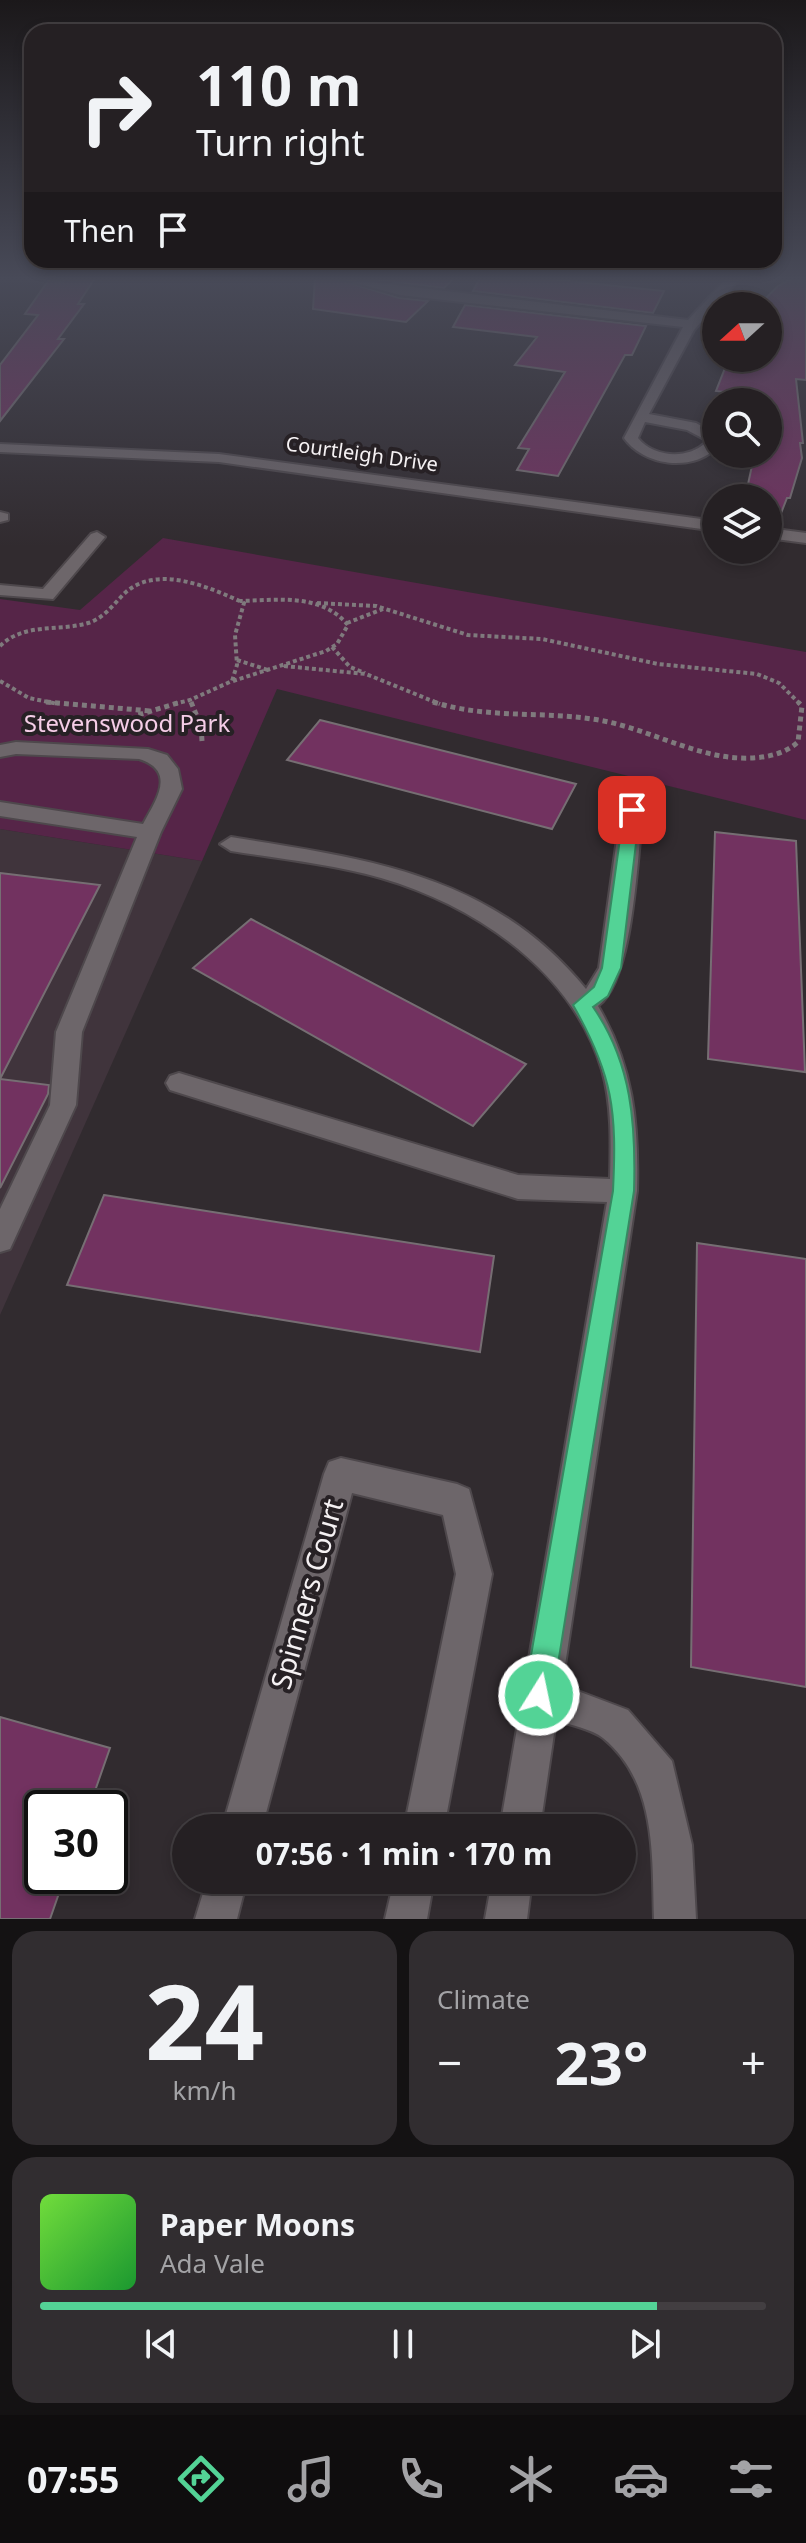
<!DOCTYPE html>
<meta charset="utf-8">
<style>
:root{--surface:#252023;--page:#312d30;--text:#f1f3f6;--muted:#a3a3a6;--line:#423e41;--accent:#53d396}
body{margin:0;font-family:"Noto Sans",sans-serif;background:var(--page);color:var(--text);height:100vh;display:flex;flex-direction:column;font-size:30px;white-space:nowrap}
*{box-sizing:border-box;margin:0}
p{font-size:26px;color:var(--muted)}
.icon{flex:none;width:44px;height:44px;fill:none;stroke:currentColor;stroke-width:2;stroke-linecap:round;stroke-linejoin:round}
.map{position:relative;height:1919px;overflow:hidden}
.drawer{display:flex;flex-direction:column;gap:12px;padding:12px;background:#141213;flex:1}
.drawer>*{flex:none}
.top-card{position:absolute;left:24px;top:24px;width:758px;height:244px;border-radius:24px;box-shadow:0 4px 12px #0003,0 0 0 2px var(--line);background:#252023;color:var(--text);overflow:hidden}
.needle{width:52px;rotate:249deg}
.buttons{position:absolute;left:702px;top:292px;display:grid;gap:16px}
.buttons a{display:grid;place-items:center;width:80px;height:80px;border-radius:50%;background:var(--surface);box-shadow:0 4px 12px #0003,0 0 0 2px var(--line);font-size:40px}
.speed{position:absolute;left:24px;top:1790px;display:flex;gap:16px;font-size:40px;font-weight:700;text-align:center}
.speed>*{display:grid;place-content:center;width:104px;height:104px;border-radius:50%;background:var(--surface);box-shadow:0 4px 12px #0003,0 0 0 2px var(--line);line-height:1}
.speed .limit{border:4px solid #111;border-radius:12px;background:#fff;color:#111}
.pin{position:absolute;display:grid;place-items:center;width:68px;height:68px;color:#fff;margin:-34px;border-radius:16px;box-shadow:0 4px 12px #0006}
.me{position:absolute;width:88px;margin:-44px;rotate:10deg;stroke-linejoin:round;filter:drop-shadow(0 0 6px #0008)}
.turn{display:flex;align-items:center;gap:28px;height:168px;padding:0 40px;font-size:36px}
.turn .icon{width:104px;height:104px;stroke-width:2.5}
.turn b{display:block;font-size:56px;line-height:68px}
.then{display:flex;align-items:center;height:76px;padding:0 40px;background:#0003;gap:16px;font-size:30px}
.big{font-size:60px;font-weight:700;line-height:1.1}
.drawer .card{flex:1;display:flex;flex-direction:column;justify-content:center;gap:12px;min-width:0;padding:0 28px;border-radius:24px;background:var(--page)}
.drawer .dial{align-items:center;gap:0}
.dial b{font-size:104px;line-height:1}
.song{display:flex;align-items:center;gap:24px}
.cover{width:96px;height:96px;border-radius:12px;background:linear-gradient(135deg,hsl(100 70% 55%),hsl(130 70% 35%))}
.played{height:8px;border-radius:4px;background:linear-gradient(90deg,var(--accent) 85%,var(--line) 85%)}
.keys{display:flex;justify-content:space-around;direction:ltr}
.heat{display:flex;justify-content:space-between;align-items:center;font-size:44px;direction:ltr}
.drawer .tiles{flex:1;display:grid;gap:12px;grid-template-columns:1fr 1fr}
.card:last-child{grid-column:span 2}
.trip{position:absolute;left:172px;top:1814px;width:464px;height:80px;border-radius:40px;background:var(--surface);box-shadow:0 4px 12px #0003,0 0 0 2px var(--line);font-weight:700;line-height:80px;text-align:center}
.dock{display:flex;height:128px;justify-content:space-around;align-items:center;background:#0f0d0e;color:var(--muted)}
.dock .icon{width:56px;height:56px}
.dock .selected{color:var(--accent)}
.dock b{font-size:36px;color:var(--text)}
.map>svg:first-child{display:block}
.built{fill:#40343c}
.green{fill:#562548}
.building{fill:#723260;stroke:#766e73;stroke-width:2}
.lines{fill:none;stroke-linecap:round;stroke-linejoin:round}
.minor-casing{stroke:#4e484c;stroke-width:4}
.path-far1{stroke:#7f7a7d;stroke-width:4;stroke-dasharray:4 3;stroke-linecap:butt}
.path{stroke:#7f7a7d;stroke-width:5;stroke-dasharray:5 4;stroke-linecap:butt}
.minor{fill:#6d666a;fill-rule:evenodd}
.route{fill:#53d396;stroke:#368962;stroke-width:2}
.labels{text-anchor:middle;stroke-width:8;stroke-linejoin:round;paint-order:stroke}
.far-street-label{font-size:20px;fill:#f5f1f3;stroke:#272125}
.park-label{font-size:24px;fill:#f5cde7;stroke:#272125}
.near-street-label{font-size:28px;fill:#f5f1f3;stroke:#272125}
</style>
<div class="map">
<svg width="806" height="1919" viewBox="0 0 806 1919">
<rect width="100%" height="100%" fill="#312b2f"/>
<path class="built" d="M0,829l202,32 -202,454z"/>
<path class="green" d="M163,538l643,114v168l-529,-131 -75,172 -202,-32v-230l80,11z"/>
<path class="building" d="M65,278h30l-17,26h6l-26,35h6l-64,82v-56l38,-50 -13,-1 23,-33 15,1z
M315,278h19l65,20 29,3 -22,21 -93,-13z
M364,278h90l-10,10z
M480,278h59l125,13 -11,22 -180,-22z
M793,278h13v102l-10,-1 7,64h-3l2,15 -12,40h-3l-11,28 -8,-1v-27h-23l8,-37 15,-3v-61l-52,-6 13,-33h39v-52h-10l20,-20z
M465,305l181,21 -14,29h-7l-67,121 -41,-6 12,-21 -11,-1 47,-76 -50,-7 22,-28 -84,-10z
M320,720l256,64 -24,45 -265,-69z
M715,832l81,9 9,231 -97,-13z
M0,873l100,12 -100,194 49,6 -1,9 -48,94z
M251,919l275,145 -53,62 -280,-158z
M104,1195l390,61 -14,96 -413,-67z
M697,1243l109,16v428l-115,-20z
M0,1717l110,31 -21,60h-47v68h23l-15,43h-50z"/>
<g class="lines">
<g class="minor-casing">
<path id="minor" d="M337,278l351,42 39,-42h13l-46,52 -45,84 47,9 20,11v14c-25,25 -73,17 -92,-10l59,-111 -283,-32zM645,422l42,8 17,9 1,4c-18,17 -52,14 -67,-5z
M0,444l219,10 497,67v10l-497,-69 -219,-10z
M0,512l8,2v6l-8,2z
M768,528l38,5v10l-38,-5z
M97,532l8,5 -52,62 -53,-4v-10l43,4 48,-55z
M16,742l132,7 19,6 11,14 4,20 -21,43 -79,200 -6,73 -66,144 -10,3v-43l50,-104 6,-73 81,-195 -137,-21v-14l143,22c13,-24 34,-53 -4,-65l-123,-5 -16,3v-12z
M632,803l11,7c-6,47 -9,169 -45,196 35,59 41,117 39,185l-75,494 66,25 44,51 20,84 4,74h-42c-2,-63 3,-137 -51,-181 -11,-9 -33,-13 -47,-18l-16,108h-40l107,-626 -89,-3 -348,-109 -4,-7 4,-7 9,-3 339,102 92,4c1,-36 2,-74 -8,-109 -29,-98 -125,-164 -221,-192 -49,-14 -100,-19 -150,-27l-11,-7 11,-7c137,22 261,37 355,152l13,-21 22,-158z
M341,1458l116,26 12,5 23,85 -48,254h-40l52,-254 -13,-59 -91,-22 -90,335h-40l102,-354 5,-12z
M207,1880h40l-10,39h-42z
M394,1880h40l-7,39h-42z
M492,1880h40l-5,39h-42z"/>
</g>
<path class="path-far1" d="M317,603l59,3 92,29 74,4 116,25 99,10 22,9 21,21
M347,623l36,-14
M0,646c25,-24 58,-14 88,-23 17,-5 26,-20 38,-31 33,-28 85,-4 118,11l-9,32 2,30 -5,16 -42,19
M332,647l18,20 15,6
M237,660l31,10
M284,666l82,8 74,30
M0,681l29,17 29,6
M233,681l93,-30 11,-7 11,-19c-27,-32 -70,-25 -108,-24
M174,704l16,-4 2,4"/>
<path class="path" d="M46,702l105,9
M191,702l10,24 1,15
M433,702c56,17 104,9 159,17 46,6 90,32 136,38 24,3 52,1 70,-15l4,-36 -4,-4
M135,723l3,-8 43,-13"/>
<use href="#minor" class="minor"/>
</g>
<linearGradient id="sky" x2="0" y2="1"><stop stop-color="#1b181a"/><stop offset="0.51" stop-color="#484a58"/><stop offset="1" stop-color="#484a58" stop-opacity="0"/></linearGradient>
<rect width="806" height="547" fill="url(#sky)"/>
<path class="route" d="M632,805l8,5 -19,158 -13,28 -15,11c39,56 43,118 41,184l-81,504 -4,10 -10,4 -10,-4 -5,-10 89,-504c4,-80 0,-116 -40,-186l21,-18 8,-19 22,-158z"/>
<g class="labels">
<g class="far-street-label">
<text transform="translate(362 454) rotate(8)" y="7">Courtleigh Drive</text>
</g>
<g class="park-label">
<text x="127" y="732">Stevenswood Park</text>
</g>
<g class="near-street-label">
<text transform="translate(307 1594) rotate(-74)" y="10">Spinners Court</text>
</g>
</g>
</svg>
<div class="buttons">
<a><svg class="needle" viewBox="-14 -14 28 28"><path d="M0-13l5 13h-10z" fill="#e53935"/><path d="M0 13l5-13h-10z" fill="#a3a3a6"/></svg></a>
<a><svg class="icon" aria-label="search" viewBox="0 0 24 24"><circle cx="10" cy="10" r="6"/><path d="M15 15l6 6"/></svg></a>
<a><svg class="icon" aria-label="layers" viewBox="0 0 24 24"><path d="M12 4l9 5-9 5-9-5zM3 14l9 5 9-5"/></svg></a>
</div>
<div class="speed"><div class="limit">30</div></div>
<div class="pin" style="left:632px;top:810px;background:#d93025"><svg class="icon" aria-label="arrive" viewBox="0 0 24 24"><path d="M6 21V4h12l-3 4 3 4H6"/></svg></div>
<svg class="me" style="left:539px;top:1695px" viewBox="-20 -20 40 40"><circle r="17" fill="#53d396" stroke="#fff" stroke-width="3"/><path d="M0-11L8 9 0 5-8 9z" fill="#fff"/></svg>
<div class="trip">07:56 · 1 min · 170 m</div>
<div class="top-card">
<div class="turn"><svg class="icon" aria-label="right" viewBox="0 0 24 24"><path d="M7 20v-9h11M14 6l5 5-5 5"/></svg><div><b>110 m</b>Turn right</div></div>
<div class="then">Then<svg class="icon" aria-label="arrive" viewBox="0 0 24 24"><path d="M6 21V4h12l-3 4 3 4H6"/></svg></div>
</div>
</div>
<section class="drawer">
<div class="tiles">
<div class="card dial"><b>24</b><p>km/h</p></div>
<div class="card"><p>Climate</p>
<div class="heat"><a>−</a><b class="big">23°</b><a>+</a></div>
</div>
<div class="card">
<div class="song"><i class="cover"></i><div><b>Paper Moons</b><p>Ada Vale</p></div></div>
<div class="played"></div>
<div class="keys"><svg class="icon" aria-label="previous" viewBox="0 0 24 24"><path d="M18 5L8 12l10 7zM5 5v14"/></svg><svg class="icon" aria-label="pause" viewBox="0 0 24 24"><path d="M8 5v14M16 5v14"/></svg><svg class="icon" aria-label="next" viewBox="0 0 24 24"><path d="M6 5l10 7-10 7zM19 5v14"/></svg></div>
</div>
</div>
</section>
<nav class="dock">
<b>07:55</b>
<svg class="icon selected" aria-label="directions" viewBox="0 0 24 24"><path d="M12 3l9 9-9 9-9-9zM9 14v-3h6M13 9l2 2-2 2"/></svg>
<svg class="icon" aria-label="music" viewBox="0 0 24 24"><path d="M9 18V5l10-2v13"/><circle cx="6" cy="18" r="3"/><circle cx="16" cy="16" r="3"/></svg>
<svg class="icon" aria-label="phone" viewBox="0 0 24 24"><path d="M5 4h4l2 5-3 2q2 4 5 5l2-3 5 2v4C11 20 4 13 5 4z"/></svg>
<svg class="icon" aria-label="climate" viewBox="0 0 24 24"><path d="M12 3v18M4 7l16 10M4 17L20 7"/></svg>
<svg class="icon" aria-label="car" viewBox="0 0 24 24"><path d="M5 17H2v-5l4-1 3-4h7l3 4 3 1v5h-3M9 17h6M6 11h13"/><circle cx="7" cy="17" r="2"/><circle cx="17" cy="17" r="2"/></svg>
<svg class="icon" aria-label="filters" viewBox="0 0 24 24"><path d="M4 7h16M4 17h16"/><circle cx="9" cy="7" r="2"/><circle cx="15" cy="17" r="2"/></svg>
</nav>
